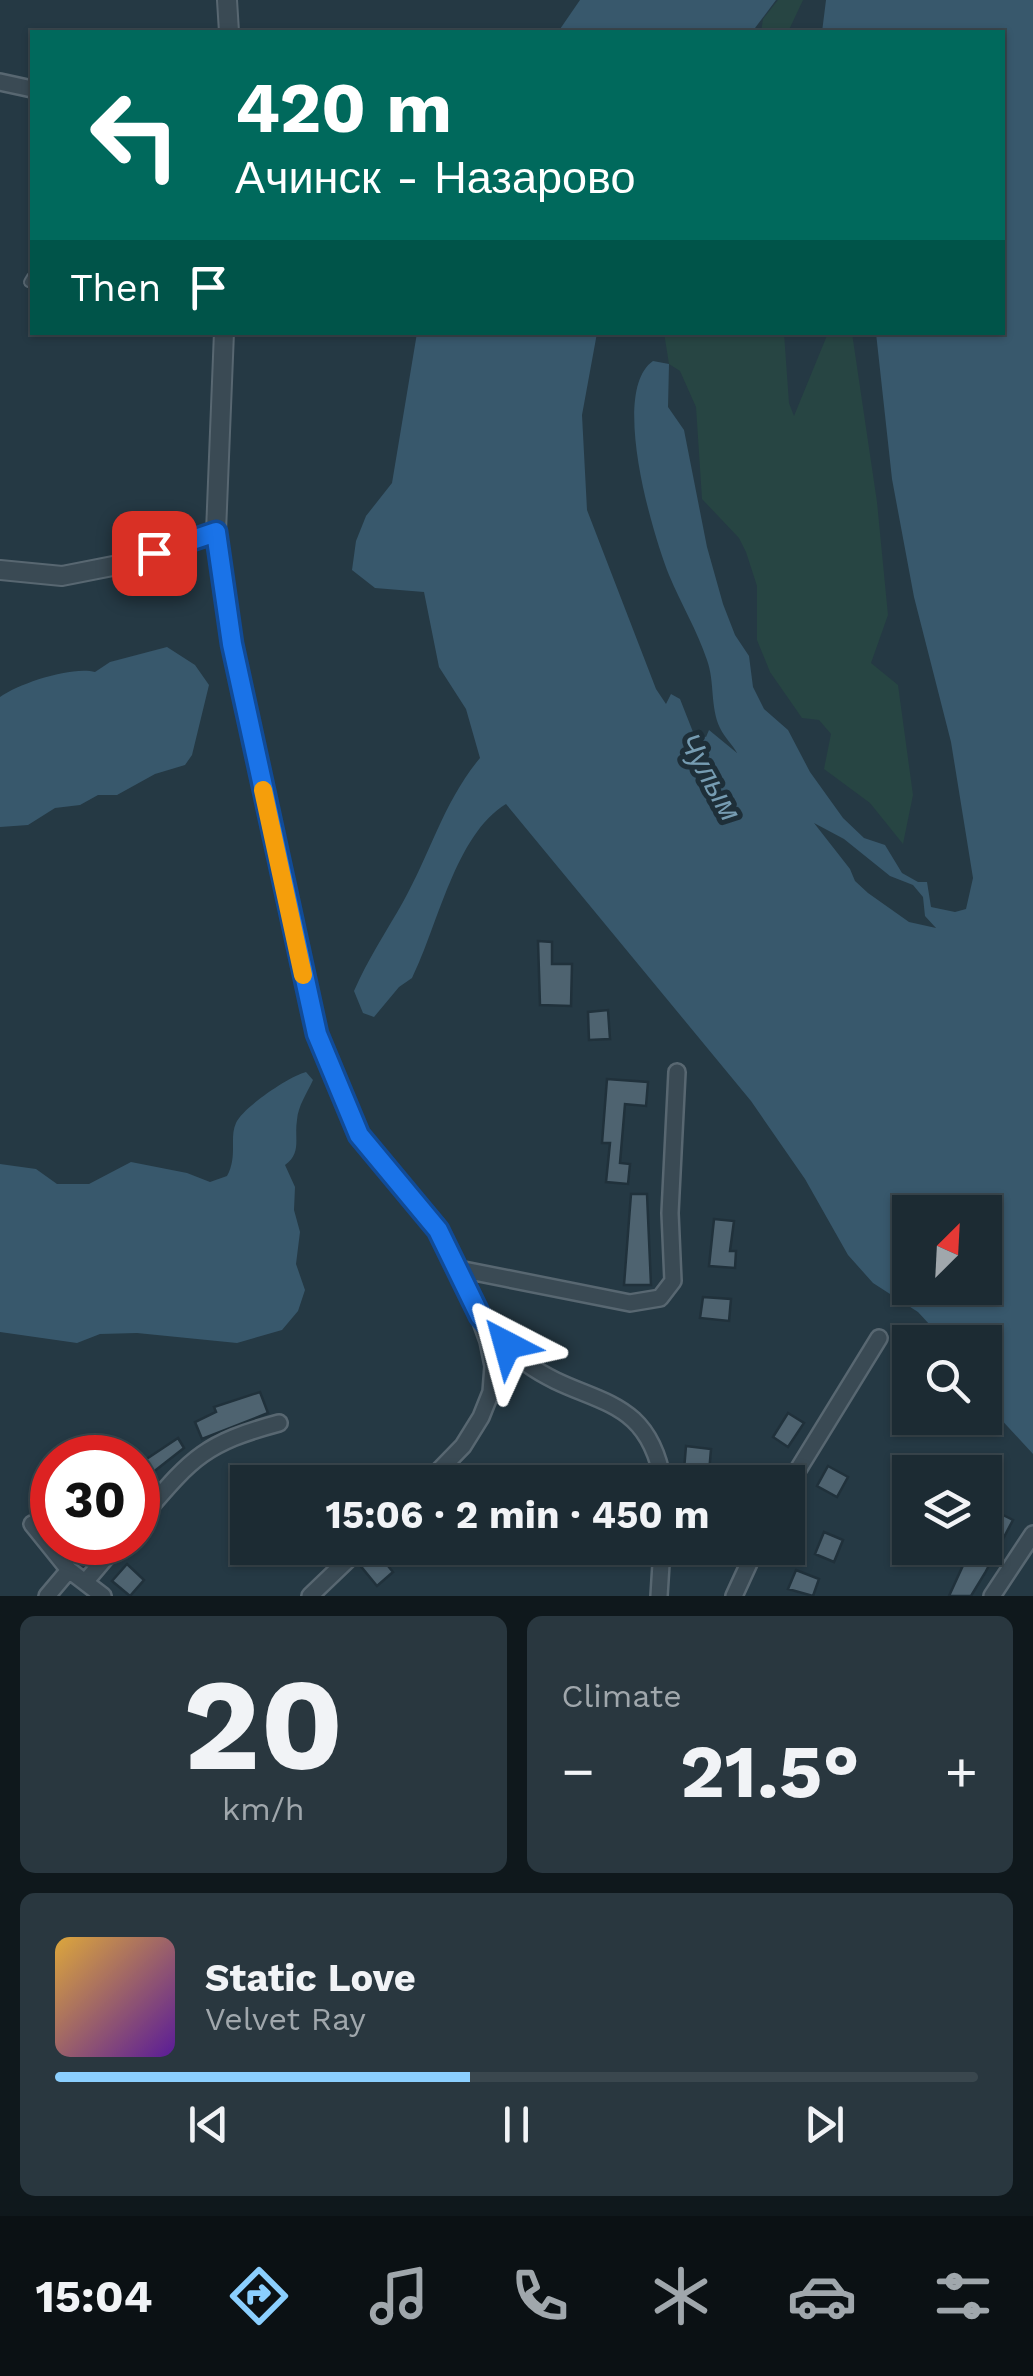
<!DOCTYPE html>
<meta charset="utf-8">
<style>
:root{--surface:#1c2b33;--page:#29373f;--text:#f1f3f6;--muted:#a0a7ac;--line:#3a474e;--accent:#8bcffe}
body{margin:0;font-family:"Work Sans",sans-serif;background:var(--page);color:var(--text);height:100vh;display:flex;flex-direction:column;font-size:38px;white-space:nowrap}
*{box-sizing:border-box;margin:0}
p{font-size:32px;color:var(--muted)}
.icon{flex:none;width:55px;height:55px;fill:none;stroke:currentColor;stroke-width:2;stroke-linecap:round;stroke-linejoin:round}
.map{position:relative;height:1596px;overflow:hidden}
.side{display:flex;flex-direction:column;gap:20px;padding:20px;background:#0f181c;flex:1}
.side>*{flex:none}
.top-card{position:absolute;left:30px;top:30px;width:975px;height:305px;border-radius:0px;box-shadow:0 2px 8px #0004,0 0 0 2px var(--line);background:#00695c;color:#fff;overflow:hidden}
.needle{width:65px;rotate:24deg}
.controls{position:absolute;left:892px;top:1195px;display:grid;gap:20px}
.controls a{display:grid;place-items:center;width:110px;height:110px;border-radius:0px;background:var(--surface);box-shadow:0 2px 8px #0004,0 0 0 2px var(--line);font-size:50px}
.speed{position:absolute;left:30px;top:1435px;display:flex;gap:20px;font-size:50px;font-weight:700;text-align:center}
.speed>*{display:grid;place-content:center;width:130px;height:130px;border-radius:50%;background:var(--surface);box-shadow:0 2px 8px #0004,0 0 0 2px var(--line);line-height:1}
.speed .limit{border:15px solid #d22;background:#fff;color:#111}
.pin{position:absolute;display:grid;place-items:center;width:85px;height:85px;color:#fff;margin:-42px;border-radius:20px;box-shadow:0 5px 15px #0006}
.me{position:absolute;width:110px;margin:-55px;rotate:321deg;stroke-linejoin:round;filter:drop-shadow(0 0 8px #0008)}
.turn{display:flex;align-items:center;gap:35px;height:210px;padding:0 40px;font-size:45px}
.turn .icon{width:130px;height:130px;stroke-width:2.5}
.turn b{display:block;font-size:70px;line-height:85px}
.then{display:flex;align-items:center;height:95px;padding:0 40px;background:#0003;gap:20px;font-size:38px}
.big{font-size:75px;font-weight:700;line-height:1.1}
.side .widget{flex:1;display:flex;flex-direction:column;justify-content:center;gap:15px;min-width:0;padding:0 35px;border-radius:15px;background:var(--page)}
.side .dial{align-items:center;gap:0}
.dial b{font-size:130px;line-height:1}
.song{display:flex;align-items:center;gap:30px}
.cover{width:120px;height:120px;border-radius:15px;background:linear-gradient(135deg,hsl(40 70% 55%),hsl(270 70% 35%))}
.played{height:10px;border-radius:5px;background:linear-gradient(90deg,var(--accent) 45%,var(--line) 45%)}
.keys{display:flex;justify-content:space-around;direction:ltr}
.heat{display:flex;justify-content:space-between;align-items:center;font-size:55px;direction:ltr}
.side .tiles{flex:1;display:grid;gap:20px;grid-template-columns:1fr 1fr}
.widget:last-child{grid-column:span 2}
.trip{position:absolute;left:230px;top:1465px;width:575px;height:100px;border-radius:0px;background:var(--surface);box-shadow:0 2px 8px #0004,0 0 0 2px var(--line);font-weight:700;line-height:100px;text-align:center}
.dock{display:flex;height:160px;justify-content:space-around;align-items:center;background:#0b1114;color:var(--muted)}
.dock .icon{width:70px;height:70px}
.dock .active{color:var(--accent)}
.dock b{font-size:45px;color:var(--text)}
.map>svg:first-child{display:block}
.green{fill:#274543}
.water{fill:#38586c;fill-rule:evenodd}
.building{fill:#4e6370;stroke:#20313b;stroke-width:2.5}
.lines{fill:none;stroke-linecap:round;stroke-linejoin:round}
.service-casing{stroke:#586771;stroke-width:12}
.minor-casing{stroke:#586771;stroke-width:20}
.tertiary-casing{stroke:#586771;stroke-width:22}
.service{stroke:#3a4a54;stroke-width:8}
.minor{stroke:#3a4a54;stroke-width:15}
.tertiary{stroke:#3a4a54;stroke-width:18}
.route-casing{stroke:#114b97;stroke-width:25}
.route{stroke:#1a73e8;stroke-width:18}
.slow{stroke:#f59e0b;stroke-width:18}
.labels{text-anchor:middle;stroke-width:10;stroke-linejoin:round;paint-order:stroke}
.water-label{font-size:30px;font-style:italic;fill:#769cb2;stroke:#1e2f39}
</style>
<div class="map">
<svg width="1033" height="1596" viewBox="0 0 1033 1596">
<rect width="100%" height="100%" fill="#253944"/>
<path class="green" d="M778,0h25l-15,32h-27l2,-13z
M664,333h120l5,70 5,13 34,-83h24l25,169 11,113 -17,48 27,22 15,110 -10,49 -33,-41 -46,-34 7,-35 -12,-14 -17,-2 -32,-46 -13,-32v-54l-11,-34 -7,-14 -37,-39 -6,-92 -16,-36 -11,-7z"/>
<path class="water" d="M580,0h196l-24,32h-194z
M826,0h207v1454l-48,-52v-60h-49l-6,-17 -12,-13 -45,-29 -25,-28 -43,-76 -54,-78 -245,-297c-51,31 -68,122 -94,174l-13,9 -25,30 -11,-4 -9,-22c14,-32 32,-59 49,-89 27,-48 41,-101 77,-144l-14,-49 -27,-42 -15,-75 -49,-4 -23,-18 4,-29 10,-25 26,-33 25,-150h180l-15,82 5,95 69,179 10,15 5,-10 9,5 13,33 13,5 3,-7 28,23c-4,-8 -13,-16 -17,-25 -10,-21 -5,-46 -13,-68 -10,-30 -26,-56 -38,-85 -17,-43 -59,-184 -16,-214l16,3 -1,43 16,23 23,117 16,57 12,31 14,21 4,31 11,22 24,21 22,42 33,46 21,20 21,7 17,28 16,9h9l4,25 24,5 11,-3 7,-31 -22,-136 -37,-145 -22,-118 -16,-146 126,-1v-300h-180zM814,823l30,16 46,37 23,9 10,12 2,19 11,12 -27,-6 -41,-29 -13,-12 -5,-12zM910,1212h75v76h-75z
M167,647l28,18 14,20 -17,70 -7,10 -30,9 -38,21h-19l-18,10 -25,3 -27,17 -28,2v-130c20,-14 72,-31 95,-25l15,-10z
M306,1072l7,8c-6,13 -15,26 -16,40 -3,18 5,33 -12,45l10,22 -1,23 6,22 -4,32 9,26 -7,21 -16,19 -45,13 -100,-10 -37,1 -23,9 -77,-11v-168l36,5 21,15h32l42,-22 56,11 23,9 17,-6c11,-20 2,-38 9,-53 7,-16 54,-47 70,-51z"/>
<path class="building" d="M538,941l14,1v22h20l-1,42 -31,-1z
M608,1010l2,29 -21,1 -1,-28z
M607,1079l41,3 -2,24 -21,-2 -5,59 10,1 -2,20 -22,-2 4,-39h-8z
M631,1194h16l4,91h-27z
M714,1219l20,2 -4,30h6l-1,17 -26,-2z
M703,1297l28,2 -2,22 -29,-3z
M260,1392l8,21 -66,26 -7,-17 21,-10 -2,-5z
M788,1413l16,10 -16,24 -15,-10z
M178,1438l6,10 -32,25 -10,-11z
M686,1446l25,3 -2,24 -25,-3z
M828,1466l20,11 -11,20 -20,-11z
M997,1512l16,8 -28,53 -14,23h-22l22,-48h14v-11z
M824,1532l19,8 -9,22 -19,-8z
M374,1549l19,23 -16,14 -18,-22z
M127,1564l17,16 -14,16 -18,-15z
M796,1570l23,9 -6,17 -25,-7z"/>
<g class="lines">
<g class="service-casing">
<path id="service" d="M29,282l3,-5"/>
</g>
<g class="minor-casing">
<path id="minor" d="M0,82l32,7
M216,532l16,112 85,390 42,101 79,95 32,61 18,50 5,25 -2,26 -10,25 -18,29 -35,36
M459,1269l171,34 30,-5 13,-17 -3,-68 7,-141
M483,1318c13,15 27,33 43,45 60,44 121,27 137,119
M788,1486l91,-148
M138,1521c52,-60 62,-77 141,-98
M32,1524l37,46 34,26
M86,1581l33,-39
M47,1596l22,-26
M310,1596l50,-48
M659,1596l3,-48
M734,1596l22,-48
M992,1596l41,-62"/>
</g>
<g class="tertiary-casing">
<path id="tertiary" d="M227,0l2,32
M0,570l62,6 61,-12 93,-32 8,-200"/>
</g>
<use href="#service" class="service"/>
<use href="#minor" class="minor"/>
<use href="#tertiary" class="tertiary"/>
</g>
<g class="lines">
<g class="route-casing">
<path id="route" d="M154,553l62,-21 16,112 85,390 42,101 79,95 42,86 27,29"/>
</g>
<use href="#route" class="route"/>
<path class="slow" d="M263,790l40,185"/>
</g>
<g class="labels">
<g class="water-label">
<text transform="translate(710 777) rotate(61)" y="10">Чулым</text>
</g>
</g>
</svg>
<div class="controls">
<a><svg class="needle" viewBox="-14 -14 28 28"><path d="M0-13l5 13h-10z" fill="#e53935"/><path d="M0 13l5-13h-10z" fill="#a0a7ac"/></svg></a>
<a><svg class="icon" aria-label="search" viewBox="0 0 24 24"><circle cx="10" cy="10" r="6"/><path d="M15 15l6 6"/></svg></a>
<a><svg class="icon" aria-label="layers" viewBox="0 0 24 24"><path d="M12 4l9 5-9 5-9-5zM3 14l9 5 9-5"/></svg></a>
</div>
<div class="speed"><div class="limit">30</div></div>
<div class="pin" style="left:154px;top:553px;background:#d93025"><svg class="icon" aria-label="arrive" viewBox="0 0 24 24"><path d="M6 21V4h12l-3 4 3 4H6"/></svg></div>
<svg class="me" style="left:507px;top:1345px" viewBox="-20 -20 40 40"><path d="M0-17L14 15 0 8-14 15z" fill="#1a73e8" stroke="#fff" stroke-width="4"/></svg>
<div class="trip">15:06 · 2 min · 450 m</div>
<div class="top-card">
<div class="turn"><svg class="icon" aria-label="left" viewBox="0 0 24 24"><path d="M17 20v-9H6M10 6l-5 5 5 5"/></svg><div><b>420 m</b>Ачинск - Назарово</div></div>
<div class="then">Then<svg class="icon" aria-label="arrive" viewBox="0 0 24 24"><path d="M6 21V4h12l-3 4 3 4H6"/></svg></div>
</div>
</div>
<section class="side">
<div class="tiles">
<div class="widget dial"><b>20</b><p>km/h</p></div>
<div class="widget"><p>Climate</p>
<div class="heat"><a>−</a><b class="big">21.5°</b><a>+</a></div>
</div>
<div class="widget">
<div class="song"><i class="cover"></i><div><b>Static Love</b><p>Velvet Ray</p></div></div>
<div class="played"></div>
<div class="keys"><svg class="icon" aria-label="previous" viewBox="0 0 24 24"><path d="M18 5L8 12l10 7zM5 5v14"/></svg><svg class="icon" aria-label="pause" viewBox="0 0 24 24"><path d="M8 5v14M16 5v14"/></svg><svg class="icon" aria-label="next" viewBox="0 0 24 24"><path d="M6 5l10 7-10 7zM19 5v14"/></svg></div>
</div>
</div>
</section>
<nav class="dock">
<b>15:04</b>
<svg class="icon active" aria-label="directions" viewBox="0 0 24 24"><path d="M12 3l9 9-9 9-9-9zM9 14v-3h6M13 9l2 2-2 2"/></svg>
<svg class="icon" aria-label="music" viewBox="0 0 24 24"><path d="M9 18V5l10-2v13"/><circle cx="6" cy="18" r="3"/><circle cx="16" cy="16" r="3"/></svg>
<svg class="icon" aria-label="phone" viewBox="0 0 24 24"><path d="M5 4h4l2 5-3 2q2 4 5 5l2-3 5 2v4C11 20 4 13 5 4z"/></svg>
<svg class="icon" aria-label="climate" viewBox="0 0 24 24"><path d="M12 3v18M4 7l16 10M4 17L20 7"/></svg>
<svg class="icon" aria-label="car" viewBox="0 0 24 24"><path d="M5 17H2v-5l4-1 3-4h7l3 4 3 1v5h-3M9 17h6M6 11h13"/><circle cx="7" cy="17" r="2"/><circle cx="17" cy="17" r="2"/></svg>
<svg class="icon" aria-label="filters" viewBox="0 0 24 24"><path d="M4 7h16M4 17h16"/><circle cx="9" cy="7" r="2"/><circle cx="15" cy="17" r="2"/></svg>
</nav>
